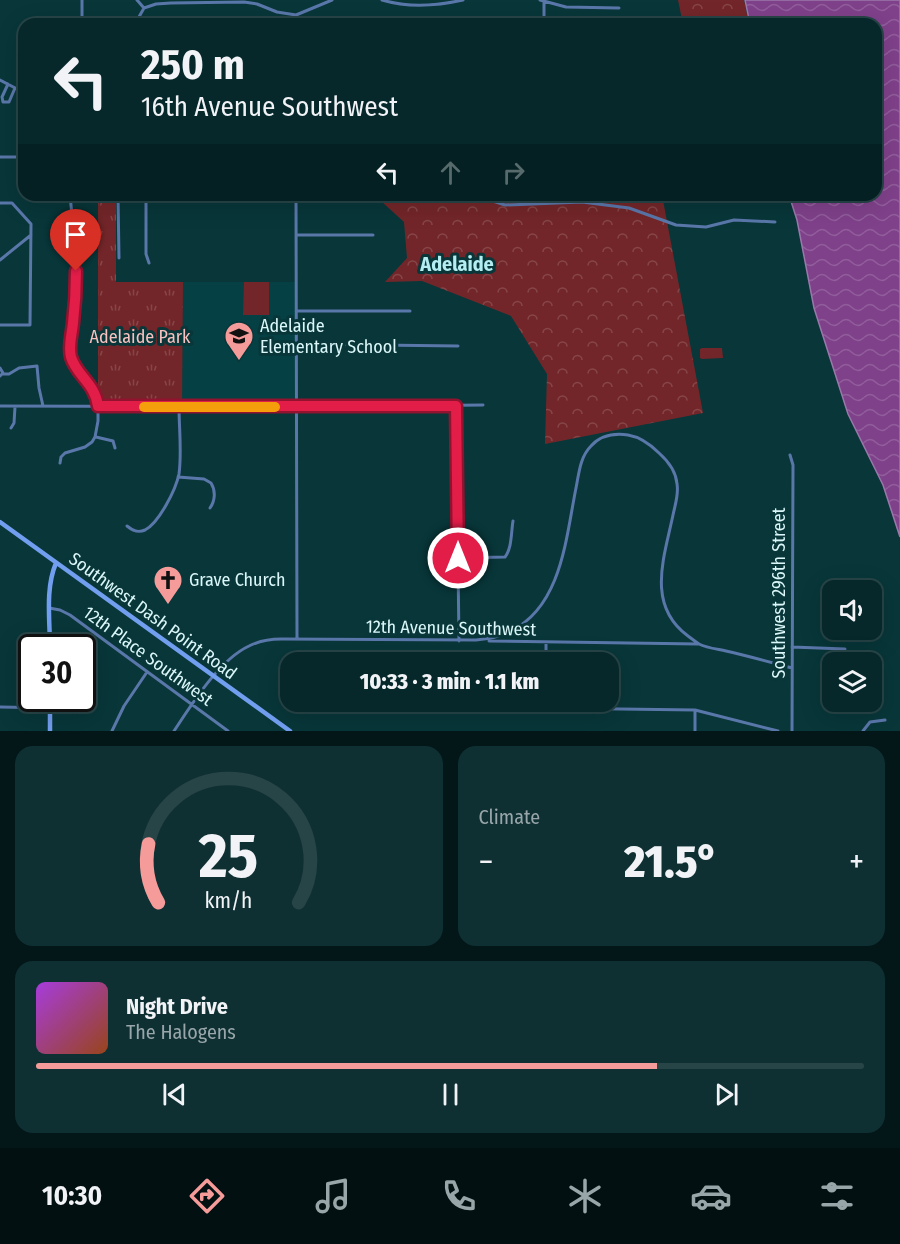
<!DOCTYPE html>
<meta charset="utf-8">
<style>
:root{--surface:#06282b;--page:#0f3033;--text:#f1f3f6;--muted:#98a6a9;--line:#274447;--accent:#f59b99}
body{margin:0;font-family:"Fira Sans Condensed",sans-serif;background:var(--page);color:var(--text);height:100vh;display:flex;flex-direction:column;font-size:22px;white-space:nowrap}
*{box-sizing:border-box;margin:0}
p{font-size:20px;color:var(--muted)}
.icon{flex:none;width:33px;height:33px;fill:none;stroke:currentColor;stroke-width:2;stroke-linecap:round;stroke-linejoin:round}
.map{position:relative;height:731px;overflow:hidden}
.sheet{display:flex;flex-direction:column;gap:15px;padding:15px;background:#031618;flex:1}
.sheet>*{flex:none}
.guide{position:absolute;left:18px;top:18px;width:864px;height:183px;border-radius:18px;box-shadow:0 6px 24px #0002,0 0 0 2px var(--line);background:#06282b;color:var(--text);overflow:hidden}
.fabs{position:absolute;left:822px;top:580px;display:grid;gap:12px}
.fabs a{display:grid;place-items:center;width:60px;height:60px;border-radius:12px;background:var(--surface);box-shadow:0 6px 24px #0002,0 0 0 2px var(--line);font-size:30px}
.speed{position:absolute;left:18px;top:634px;display:flex;gap:12px;font-size:30px;font-weight:700;text-align:center}
.speed>*{display:grid;place-content:center;width:78px;height:78px;border-radius:50%;background:var(--surface);box-shadow:0 6px 24px #0002,0 0 0 2px var(--line);line-height:1}
.speed .limit{border:3px solid #111;border-radius:9px;background:#fff;color:#111}
.pin{position:absolute;display:grid;place-items:center;width:51px;height:51px;color:#fff;margin:-62px -26px;border-radius:50% 50% 50% 0;rotate:-45deg;box-shadow:0 0 6px #0007}
.pin .icon{rotate:45deg}
.me{position:absolute;width:66px;margin:-33px;rotate:0deg;stroke-linejoin:round;filter:drop-shadow(0 0 4px #0008)}
.turn{display:flex;align-items:center;gap:21px;height:126px;padding:0 24px;font-size:27px}
.turn .icon{width:78px;height:78px;stroke-width:2.5}
.turn b{display:block;font-size:42px;line-height:51px}
.lanes{display:flex;align-items:center;height:57px;padding:0 24px;background:#0003;justify-content:center;gap:30px;direction:ltr}
.lanes .off{opacity:.35}
.big{font-size:45px;font-weight:800;line-height:1.1}
.sheet .widget{flex:1;display:flex;flex-direction:column;justify-content:center;gap:9px;min-width:0;padding:0 21px;border-radius:18px;background:var(--page)}
.sheet .dial{align-items:center;gap:0}
.dial svg{height:156px;overflow:visible;fill:none;stroke:var(--line);stroke-width:7;stroke-linecap:round;text-anchor:middle}
.dial text{fill:var(--text);stroke:none}
.song{display:flex;align-items:center;gap:18px}
.cover{width:72px;height:72px;border-radius:9px;background:linear-gradient(135deg,hsl(280 70% 55%),hsl(20 70% 35%))}
.played{height:6px;border-radius:3px;background:linear-gradient(90deg,var(--accent) 75%,var(--line) 75%)}
.keys{display:flex;justify-content:space-around;direction:ltr}
.heat{display:flex;justify-content:space-between;align-items:center;font-size:33px;direction:ltr}
.sheet .tiles{flex:1;display:grid;gap:15px;grid-template-columns:1fr 1fr}
.widget:last-child{grid-column:span 2}
.trip{position:absolute;left:280px;top:652px;width:339px;height:60px;border-radius:18px;background:var(--surface);box-shadow:0 6px 24px #0002,0 0 0 2px var(--line);font-weight:800;line-height:60px;text-align:center}
.dock{display:flex;height:96px;justify-content:space-around;align-items:center;background:#021011;color:var(--muted)}
.dock .icon{width:42px;height:42px}
.dock .active{color:var(--accent)}
.dock b{font-size:27px;color:var(--text)}
.map>svg:first-child{display:block}
.built{fill:#054144}
.grass{fill:#732629}
.forest{fill:url(#forest-crowns)}
.park{fill:url(#park-tufts)}
.water{fill:url(#water-waves);stroke:#9b78ab;stroke-width:1.5}
.lines{fill:none;stroke-linecap:round;stroke-linejoin:round}
.street{stroke:#5a77aa;stroke-width:3}
.secondary{stroke:#719eef;stroke-width:4.5}
.route-casing{stroke:#92132f;stroke-width:15}
.route{stroke:#e11d48;stroke-width:10}
.slow{stroke:#f59e0b;stroke-width:10}
.labels{text-anchor:middle;stroke-width:6;stroke-linejoin:round;paint-order:stroke}
.poi-label{font-size:18px;fill:#dbf7f9;stroke:#083639;text-anchor:start}
.park-label{font-size:18px;fill:#f9c1bf;stroke:#083639}
.street-label{font-size:18px;fill:#dbf7f9;stroke:#083639}
.neighbourhood-label{font-size:20px;font-weight:bold;fill:#b4eef2;stroke:#083639}
</style>
<div class="map">
<svg width="900" height="731" viewBox="0 0 900 731">
<defs>
<pattern id="forest-crowns" width="20" height="18" patternUnits="userSpaceOnUse" patternTransform="scale(1.5)"><rect width="20" height="18" fill="#732629"/><path d="M2 6a3 3 0 1 1 6 0M12 15a3 3 0 1 1 6 0" fill="none" stroke="#864649"/></pattern>
<pattern id="park-tufts" width="24" height="20" patternUnits="userSpaceOnUse" patternTransform="scale(1.5)"><rect width="24" height="20" fill="#732629"/><path d="M3 7l-1-3M5 7V3M7 7l1-3M15 17l-1-3M17 17v-4M19 17l1-3" fill="none" stroke="#864649"/></pattern>
<pattern id="water-waves" width="16" height="10" patternUnits="userSpaceOnUse" patternTransform="scale(1.5)"><rect width="16" height="10" fill="#7f418a"/><path d="M0 5q4-4 8 0t8 0" fill="none" stroke="#915d9b"/></pattern>
</defs>
<rect width="100%" height="100%" fill="#083639"/>
<path class="built" d="M183,282h114v125h-115z"/>
<path class="grass" d="M244,282h25v33h-26z
M702,348h20l1,10 -21,1 -2,-1v-9z"/>
<path class="forest" d="M678,0h66l5,24h-66z
M559,195h103l41,218 -158,31 2,-70 -36,-58 -89,-35 -37,1 22,-24 -3,-36 -23,-21z"/>
<path class="park" d="M98,195h18v87h67l-1,125 -84,-1z"/>
<path class="water" d="M745,0h155v537l-17,-52 -35,-71 -34,-106 -17,-88 -8,-25h87v-171h-126z"/>
<g class="lines">
<path class="street" d="M382,0c27,8 54,6 81,0
M540,0l26,7 53,1
M544,2v22
M144,8l12,-4 15,-1 73,-1 13,2 20,8 19,3 36,-15
M296,15v9
M82,24v-24
M135,24l9,-16 -7,-8
M0,80l19,10h5
M8,84l-6,13 1,5h6l6,-14
M0,157h24
M118,195l1,63
M146,195v59l3,9
M296,195l1,444
M475,195l30,10 77,-3 47,6 47,17 30,2 28,-7 41,2
M0,203h12l19,21 -1,101h-30
M297,235h76
M0,260l31,-25
M296,311h114
M296,344l162,2
M0,368l3,5 -3,3
M2,374h7l10,-6 18,-2 2,22 4,18
M0,406l297,1 186,-2
M456,406l3,235
M11,428l3,-5 1,-16
M96,437l17,4 2,7
M790,455l3,10 -1,266
M60,463l1,-6 4,-4 20,-6 7,-5 3,-5 3,-16v-17l-2,-7 -5,-10 -17,-24 -3,-8 -1,-10 6,-62 -2,-47 -4,-41
M178,477l26,2 7,4c5,8 4,18 -1,25
M127,526c6,5 11,7 18,4 14,-7 31,-41 34,-56 3,-22 0,-46 0,-67
M457,558l48,-1c7,-9 6,-24 8,-36
M49,608l11,2 10,5 158,116
M476,640c12,-1 24,-3 35,-9 51,-25 55,-94 65,-143 3,-15 4,-31 15,-42 10,-11 23,-13 37,-11 12,2 23,10 31,18 9,8 17,18 18,31 2,10 -2,21 -4,31 -9,43 -27,90 15,121 4,3 8,6 11,8 8,4 18,5 27,7 22,5 44,11 66,17
M489,641l209,3
M546,642v21
M792,647l53,2
M546,702v6l149,2 83,21
M0,707l50,1
M695,710v21
M112,731l12,-25 23,-34
M174,731c18,-27 45,-71 75,-85 10,-5 21,-7 32,-7l195,1
M863,731l7,-9 15,-2"/>
<path class="secondary" d="M0,522l290,209
M50,648c0,-28 -5,-59 6,-85
M50,731v-32"/>
</g>
<g class="lines">
<g class="route-casing">
<path id="route" d="M76,271c0,17 -1,35 -3,52 -1,11 -5,23 -2,34 5,18 24,26 27,49h358l2,152"/>
</g>
<use href="#route" class="route"/>
<path class="slow" d="M144,407h131"/>
</g>
<defs>
<g id="school-pin" transform="scale(1.5)"><path d="M0 17L-7.5 6A9.5 9.5 0 1 1 7.5 6Z" fill="#f59b99" stroke="#083639"/><path d="M0-5L7-2L0 1L-7-2ZM-4 1L0 2.5L4 1V4Q0 6-4 4Z" fill="#111"/></g>
<g id="church-pin" transform="scale(1.5)"><path d="M0 17L-7.5 6A9.5 9.5 0 1 1 7.5 6Z" fill="#f59b99" stroke="#083639"/><path d="M-1.2-6h2.4v3.5h3.3v2.4h-3.3V6h-2.4V-.1h-3.3v-2.4h3.3Z" fill="#111"/></g>
</defs>
<g fill-rule="evenodd">
<use href="#school-pin" x="239" y="336"/>
<use href="#church-pin" x="168" y="580"/>
</g>
<g class="labels">
<g class="poi-label">
<text x="260" y="332">Adelaide<tspan x="260" dy="21">Elementary School</tspan></text>
<text x="189" y="586">Grave Church</text>
</g>
<g class="park-label">
<text x="140" y="343">Adelaide Park</text>
</g>
<g class="street-label">
<text transform="translate(779 593) rotate(-90)" y="6">Southwest 296th Street</text>
<text transform="translate(153 616) rotate(36)" y="6">Southwest Dash Point Road</text>
<text transform="translate(451 628) rotate(1)" y="6">12th Avenue Southwest</text>
<text transform="translate(148 656) rotate(36)" y="6">12th Place Southwest</text>
</g>
<g class="neighbourhood-label">
<text x="457" y="271">Adelaide</text>
</g>
</g>
</svg>
<div class="fabs">
<a><svg class="icon" aria-label="sound" viewBox="0 0 24 24"><path d="M4 9h4l5-4v14l-5-4H4zM17 9q2 3 0 6"/></svg></a>
<a><svg class="icon" aria-label="layers" viewBox="0 0 24 24"><path d="M12 4l9 5-9 5-9-5zM3 14l9 5 9-5"/></svg></a>
</div>
<div class="speed"><div class="limit">30</div></div>
<div class="pin" style="left:76px;top:271px;background:#d93025"><svg class="icon" aria-label="arrive" viewBox="0 0 24 24"><path d="M6 21V4h12l-3 4 3 4H6"/></svg></div>
<svg class="me" style="left:458px;top:558px" viewBox="-20 -20 40 40"><circle r="17" fill="#e11d48" stroke="#fff" stroke-width="3"/><path d="M0-11L8 9 0 5-8 9z" fill="#fff"/></svg>
<div class="trip">10:33 · 3 min · 1.1 km</div>
<div class="guide">
<div class="turn"><svg class="icon" aria-label="left" viewBox="0 0 24 24"><path d="M17 20v-9H6M10 6l-5 5 5 5"/></svg><div><b>250 m</b>16th Avenue Southwest</div></div>
<div class="lanes"><svg class="icon" aria-label="left" viewBox="0 0 24 24"><path d="M17 20v-9H6M10 6l-5 5 5 5"/></svg><svg class="icon off" aria-label="ahead" viewBox="0 0 24 24"><path d="M12 20V5M6 11l6-6 6 6"/></svg><svg class="icon off" aria-label="right" viewBox="0 0 24 24"><path d="M7 20v-9h11M14 6l5 5-5 5"/></svg></div>
</div>
</div>
<section class="sheet">
<div class="tiles">
<div class="widget dial"><svg viewBox="0 0 100 80">
<path d="M14 69A42 42 0 1 1 86 69"/>
<path d="M14 69A42 42 0 0 1 9 39" stroke="#f59b99"/>
<text x="50" y="56" font-size="32" font-weight="700">25</text>
<text x="50" y="72" font-size="11">km/h</text>
</svg></div>
<div class="widget"><p>Climate</p>
<div class="heat"><a>−</a><b class="big">21.5°</b><a>+</a></div>
</div>
<div class="widget">
<div class="song"><i class="cover"></i><div><b>Night Drive</b><p>The Halogens</p></div></div>
<div class="played"></div>
<div class="keys"><svg class="icon" aria-label="previous" viewBox="0 0 24 24"><path d="M18 5L8 12l10 7zM5 5v14"/></svg><svg class="icon" aria-label="pause" viewBox="0 0 24 24"><path d="M8 5v14M16 5v14"/></svg><svg class="icon" aria-label="next" viewBox="0 0 24 24"><path d="M6 5l10 7-10 7zM19 5v14"/></svg></div>
</div>
</div>
</section>
<nav class="dock">
<b>10:30</b>
<svg class="icon active" aria-label="directions" viewBox="0 0 24 24"><path d="M12 3l9 9-9 9-9-9zM9 14v-3h6M13 9l2 2-2 2"/></svg>
<svg class="icon" aria-label="music" viewBox="0 0 24 24"><path d="M9 18V5l10-2v13"/><circle cx="6" cy="18" r="3"/><circle cx="16" cy="16" r="3"/></svg>
<svg class="icon" aria-label="phone" viewBox="0 0 24 24"><path d="M5 4h4l2 5-3 2q2 4 5 5l2-3 5 2v4C11 20 4 13 5 4z"/></svg>
<svg class="icon" aria-label="climate" viewBox="0 0 24 24"><path d="M12 3v18M4 7l16 10M4 17L20 7"/></svg>
<svg class="icon" aria-label="car" viewBox="0 0 24 24"><path d="M5 17H2v-5l4-1 3-4h7l3 4 3 1v5h-3M9 17h6M6 11h13"/><circle cx="7" cy="17" r="2"/><circle cx="17" cy="17" r="2"/></svg>
<svg class="icon" aria-label="filters" viewBox="0 0 24 24"><path d="M4 7h16M4 17h16"/><circle cx="9" cy="7" r="2"/><circle cx="15" cy="17" r="2"/></svg>
</nav>
